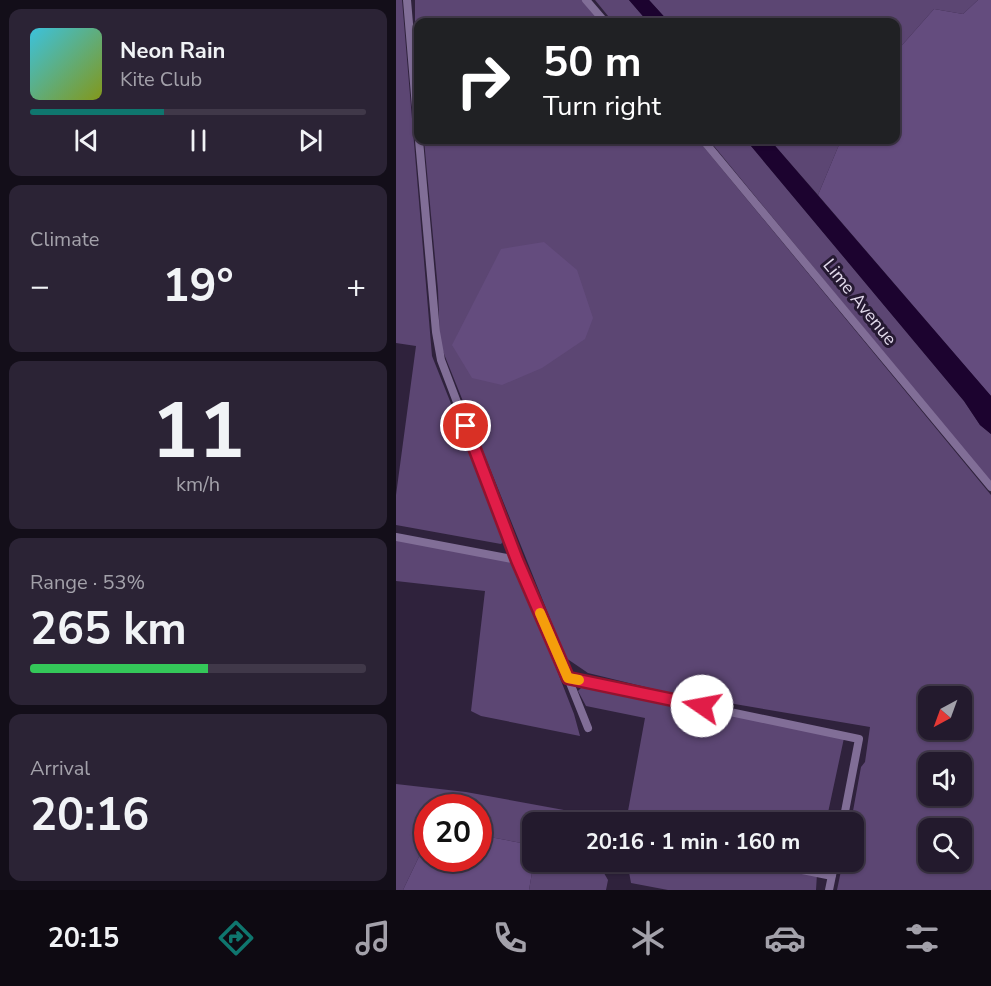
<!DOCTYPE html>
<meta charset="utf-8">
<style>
:root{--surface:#231a2d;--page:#2b2335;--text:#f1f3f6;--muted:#a3a1aa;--line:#403849;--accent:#0f766e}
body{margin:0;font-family:"Nunito Sans",sans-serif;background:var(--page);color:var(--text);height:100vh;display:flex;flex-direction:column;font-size:22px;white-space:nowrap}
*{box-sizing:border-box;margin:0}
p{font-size:20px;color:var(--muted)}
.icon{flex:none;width:33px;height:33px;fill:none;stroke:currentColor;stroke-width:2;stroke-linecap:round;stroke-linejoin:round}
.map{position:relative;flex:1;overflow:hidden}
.side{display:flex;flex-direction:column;gap:9px;padding:9px;background:#130e19;width:396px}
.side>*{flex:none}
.guide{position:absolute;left:18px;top:18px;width:486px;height:126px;border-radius:12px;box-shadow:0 2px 4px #0004,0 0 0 2px var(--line);background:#202124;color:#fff;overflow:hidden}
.needle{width:39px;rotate:221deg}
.controls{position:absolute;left:522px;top:686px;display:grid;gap:12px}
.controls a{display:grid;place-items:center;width:54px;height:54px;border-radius:12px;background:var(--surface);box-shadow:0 2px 4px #0004,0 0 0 2px var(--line);font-size:30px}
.speed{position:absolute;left:18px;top:794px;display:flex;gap:12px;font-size:30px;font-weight:700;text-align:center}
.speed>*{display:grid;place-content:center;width:78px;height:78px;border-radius:50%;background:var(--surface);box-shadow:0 2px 4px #0004,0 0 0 2px var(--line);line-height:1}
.speed .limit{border:9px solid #d22;background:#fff;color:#111}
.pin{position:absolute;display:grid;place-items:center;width:51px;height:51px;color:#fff;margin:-26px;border:3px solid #fff;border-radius:50%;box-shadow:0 2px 6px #0007}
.me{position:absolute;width:66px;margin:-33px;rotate:282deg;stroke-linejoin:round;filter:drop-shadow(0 0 4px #0008)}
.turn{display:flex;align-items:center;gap:21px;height:126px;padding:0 30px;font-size:27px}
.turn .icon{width:78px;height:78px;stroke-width:2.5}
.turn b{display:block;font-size:42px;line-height:51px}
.big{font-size:45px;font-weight:700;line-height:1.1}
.side .widget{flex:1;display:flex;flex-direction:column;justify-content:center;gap:9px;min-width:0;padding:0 21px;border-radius:12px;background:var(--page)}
.side .dial{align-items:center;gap:0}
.dial b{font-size:78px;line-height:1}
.song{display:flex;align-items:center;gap:18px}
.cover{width:72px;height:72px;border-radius:9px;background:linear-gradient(135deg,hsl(190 70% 55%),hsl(70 70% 35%))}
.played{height:6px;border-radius:3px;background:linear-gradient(90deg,var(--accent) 40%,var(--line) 40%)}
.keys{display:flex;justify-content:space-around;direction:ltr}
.heat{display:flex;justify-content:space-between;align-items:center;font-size:33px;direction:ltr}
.charge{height:9px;border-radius:4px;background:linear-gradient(90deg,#34c759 53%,var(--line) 0)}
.trip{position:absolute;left:126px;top:812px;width:342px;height:60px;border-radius:12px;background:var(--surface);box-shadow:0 2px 4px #0004,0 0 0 2px var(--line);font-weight:700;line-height:60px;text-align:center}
.tab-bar{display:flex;height:96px;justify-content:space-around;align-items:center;background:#0e0a12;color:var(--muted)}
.tab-bar .icon{width:42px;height:42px}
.tab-bar .active{color:var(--accent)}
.tab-bar b{font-size:27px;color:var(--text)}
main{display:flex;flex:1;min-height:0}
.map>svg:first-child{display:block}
.green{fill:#5c4673;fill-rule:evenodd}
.forest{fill:#644c7e}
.water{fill:#1c032f}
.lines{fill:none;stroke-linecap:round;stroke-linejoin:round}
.service{stroke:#816e97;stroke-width:8}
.route-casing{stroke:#92132f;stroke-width:15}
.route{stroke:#e11d48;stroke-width:10}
.slow{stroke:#f59e0b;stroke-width:10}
.labels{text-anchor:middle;stroke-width:6;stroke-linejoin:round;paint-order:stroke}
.street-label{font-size:18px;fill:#e2daec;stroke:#251932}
</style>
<main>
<section class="side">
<div class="widget">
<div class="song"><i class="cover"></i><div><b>Neon Rain</b><p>Kite Club</p></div></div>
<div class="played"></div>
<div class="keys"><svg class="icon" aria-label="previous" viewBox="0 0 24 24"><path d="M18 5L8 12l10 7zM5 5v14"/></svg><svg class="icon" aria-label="pause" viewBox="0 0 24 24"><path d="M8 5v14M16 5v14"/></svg><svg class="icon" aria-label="next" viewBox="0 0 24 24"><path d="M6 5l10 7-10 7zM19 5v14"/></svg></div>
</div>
<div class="widget"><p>Climate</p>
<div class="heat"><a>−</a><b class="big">19°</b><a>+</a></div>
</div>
<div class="widget dial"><b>11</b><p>km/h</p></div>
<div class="widget"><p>Range · 53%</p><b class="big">265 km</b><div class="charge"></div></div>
<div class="widget"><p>Arrival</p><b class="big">20:16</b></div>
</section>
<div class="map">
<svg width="595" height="890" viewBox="0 0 595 890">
<rect width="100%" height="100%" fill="#2f223c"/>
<path class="green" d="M0,0h6l30,356 73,183 -4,5 -105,-19v-30l20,-149 -20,-3z
M19,0h168l19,22h-184v64l-3,-34z
M199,0h34l19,22h-35z
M253,0h329l-15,14 -29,-5 -38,43v-30h-227z
M28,140h274l293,355v395h-154l6,-29h11v-39h-3l10,-55 4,-5 5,-35 -200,-34 -82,-20 -22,-15 -126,-314 -2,-54zM532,696h34v33h-34zM532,762h34v33h-34zM532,828h34v33h-34z
M313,140h37l218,261 16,24 11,9v49z
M374,140h71l-23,55z
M0,535l110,23 11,10 57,146 6,22 -99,-20 -10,-5 14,-120 -89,-10z
M194,686l254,52 -18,84h-200l19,-104 -59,-12 -8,-15 4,-4z
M0,784l70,8 98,18 -2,12h-30v23l-53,-10 -1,-28h-50l-1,33 -24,50h-7z
M138,861h63l11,19 -2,10h-77z
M231,861h120l70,13 -1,16h-148l-37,-7z"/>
<path class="forest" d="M582,0h13v396l-173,-201 23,-55h55v-88l38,-43 29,5z
M148,242l33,28 16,48 -8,21 -43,29 -40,17 -30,-7 -20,-33 49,-96z
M83,835l53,10 2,16 -5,29h-126l24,-50 1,18h50z"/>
<path class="water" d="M233,0h20l20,22h-21z
M350,140h24l221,256v38l-11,-9 -16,-24z"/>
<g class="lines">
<path class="service" d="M11,0l11,131
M190,0l19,22
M23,140l17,192 5,28 76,200 51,118 20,50
M307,140l288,347
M0,537l121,23
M172,678l291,61 -16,83
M362,861l74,15
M433,890l6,-29"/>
</g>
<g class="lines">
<g class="route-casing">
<path id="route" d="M70,426l51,134 51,118 134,28"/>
</g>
<use href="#route" class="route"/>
<path class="slow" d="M144,613l28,65 11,2"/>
</g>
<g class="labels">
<g class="street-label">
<text transform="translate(464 302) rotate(51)" y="6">Lime Avenue</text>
</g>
</g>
</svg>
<div class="controls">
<a><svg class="needle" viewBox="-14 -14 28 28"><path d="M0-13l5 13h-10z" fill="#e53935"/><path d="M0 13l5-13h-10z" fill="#a3a1aa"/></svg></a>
<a><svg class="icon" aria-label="sound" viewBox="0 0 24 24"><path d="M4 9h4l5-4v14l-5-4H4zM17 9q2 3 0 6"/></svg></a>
<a><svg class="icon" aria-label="search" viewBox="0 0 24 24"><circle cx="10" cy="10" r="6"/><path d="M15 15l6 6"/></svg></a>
</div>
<div class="speed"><div class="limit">20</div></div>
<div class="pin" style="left:70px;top:426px;background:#d93025"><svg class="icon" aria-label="arrive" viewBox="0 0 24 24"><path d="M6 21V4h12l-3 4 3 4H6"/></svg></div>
<svg class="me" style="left:306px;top:706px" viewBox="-20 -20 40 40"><circle r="19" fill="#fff"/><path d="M0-13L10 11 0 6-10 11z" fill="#e11d48"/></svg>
<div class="trip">20:16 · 1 min · 160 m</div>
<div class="guide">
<div class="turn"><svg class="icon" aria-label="right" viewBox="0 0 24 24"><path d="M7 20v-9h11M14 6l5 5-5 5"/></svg><div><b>50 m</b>Turn right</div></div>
</div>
</div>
</main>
<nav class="tab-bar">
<b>20:15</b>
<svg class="icon active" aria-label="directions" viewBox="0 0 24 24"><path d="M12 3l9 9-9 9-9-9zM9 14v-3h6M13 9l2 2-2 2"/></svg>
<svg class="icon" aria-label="music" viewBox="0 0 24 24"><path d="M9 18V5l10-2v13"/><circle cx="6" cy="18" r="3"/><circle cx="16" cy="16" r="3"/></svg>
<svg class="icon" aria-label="phone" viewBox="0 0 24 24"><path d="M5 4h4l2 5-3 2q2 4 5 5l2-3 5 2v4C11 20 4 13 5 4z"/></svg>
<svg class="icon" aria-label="climate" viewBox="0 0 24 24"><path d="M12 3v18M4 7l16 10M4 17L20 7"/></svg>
<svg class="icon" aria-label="car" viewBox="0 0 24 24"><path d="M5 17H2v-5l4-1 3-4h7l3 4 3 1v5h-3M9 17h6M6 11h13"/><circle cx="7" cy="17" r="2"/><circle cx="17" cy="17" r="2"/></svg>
<svg class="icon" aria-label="filters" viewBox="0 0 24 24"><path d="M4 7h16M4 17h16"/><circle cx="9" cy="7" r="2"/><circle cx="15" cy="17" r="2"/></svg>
</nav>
